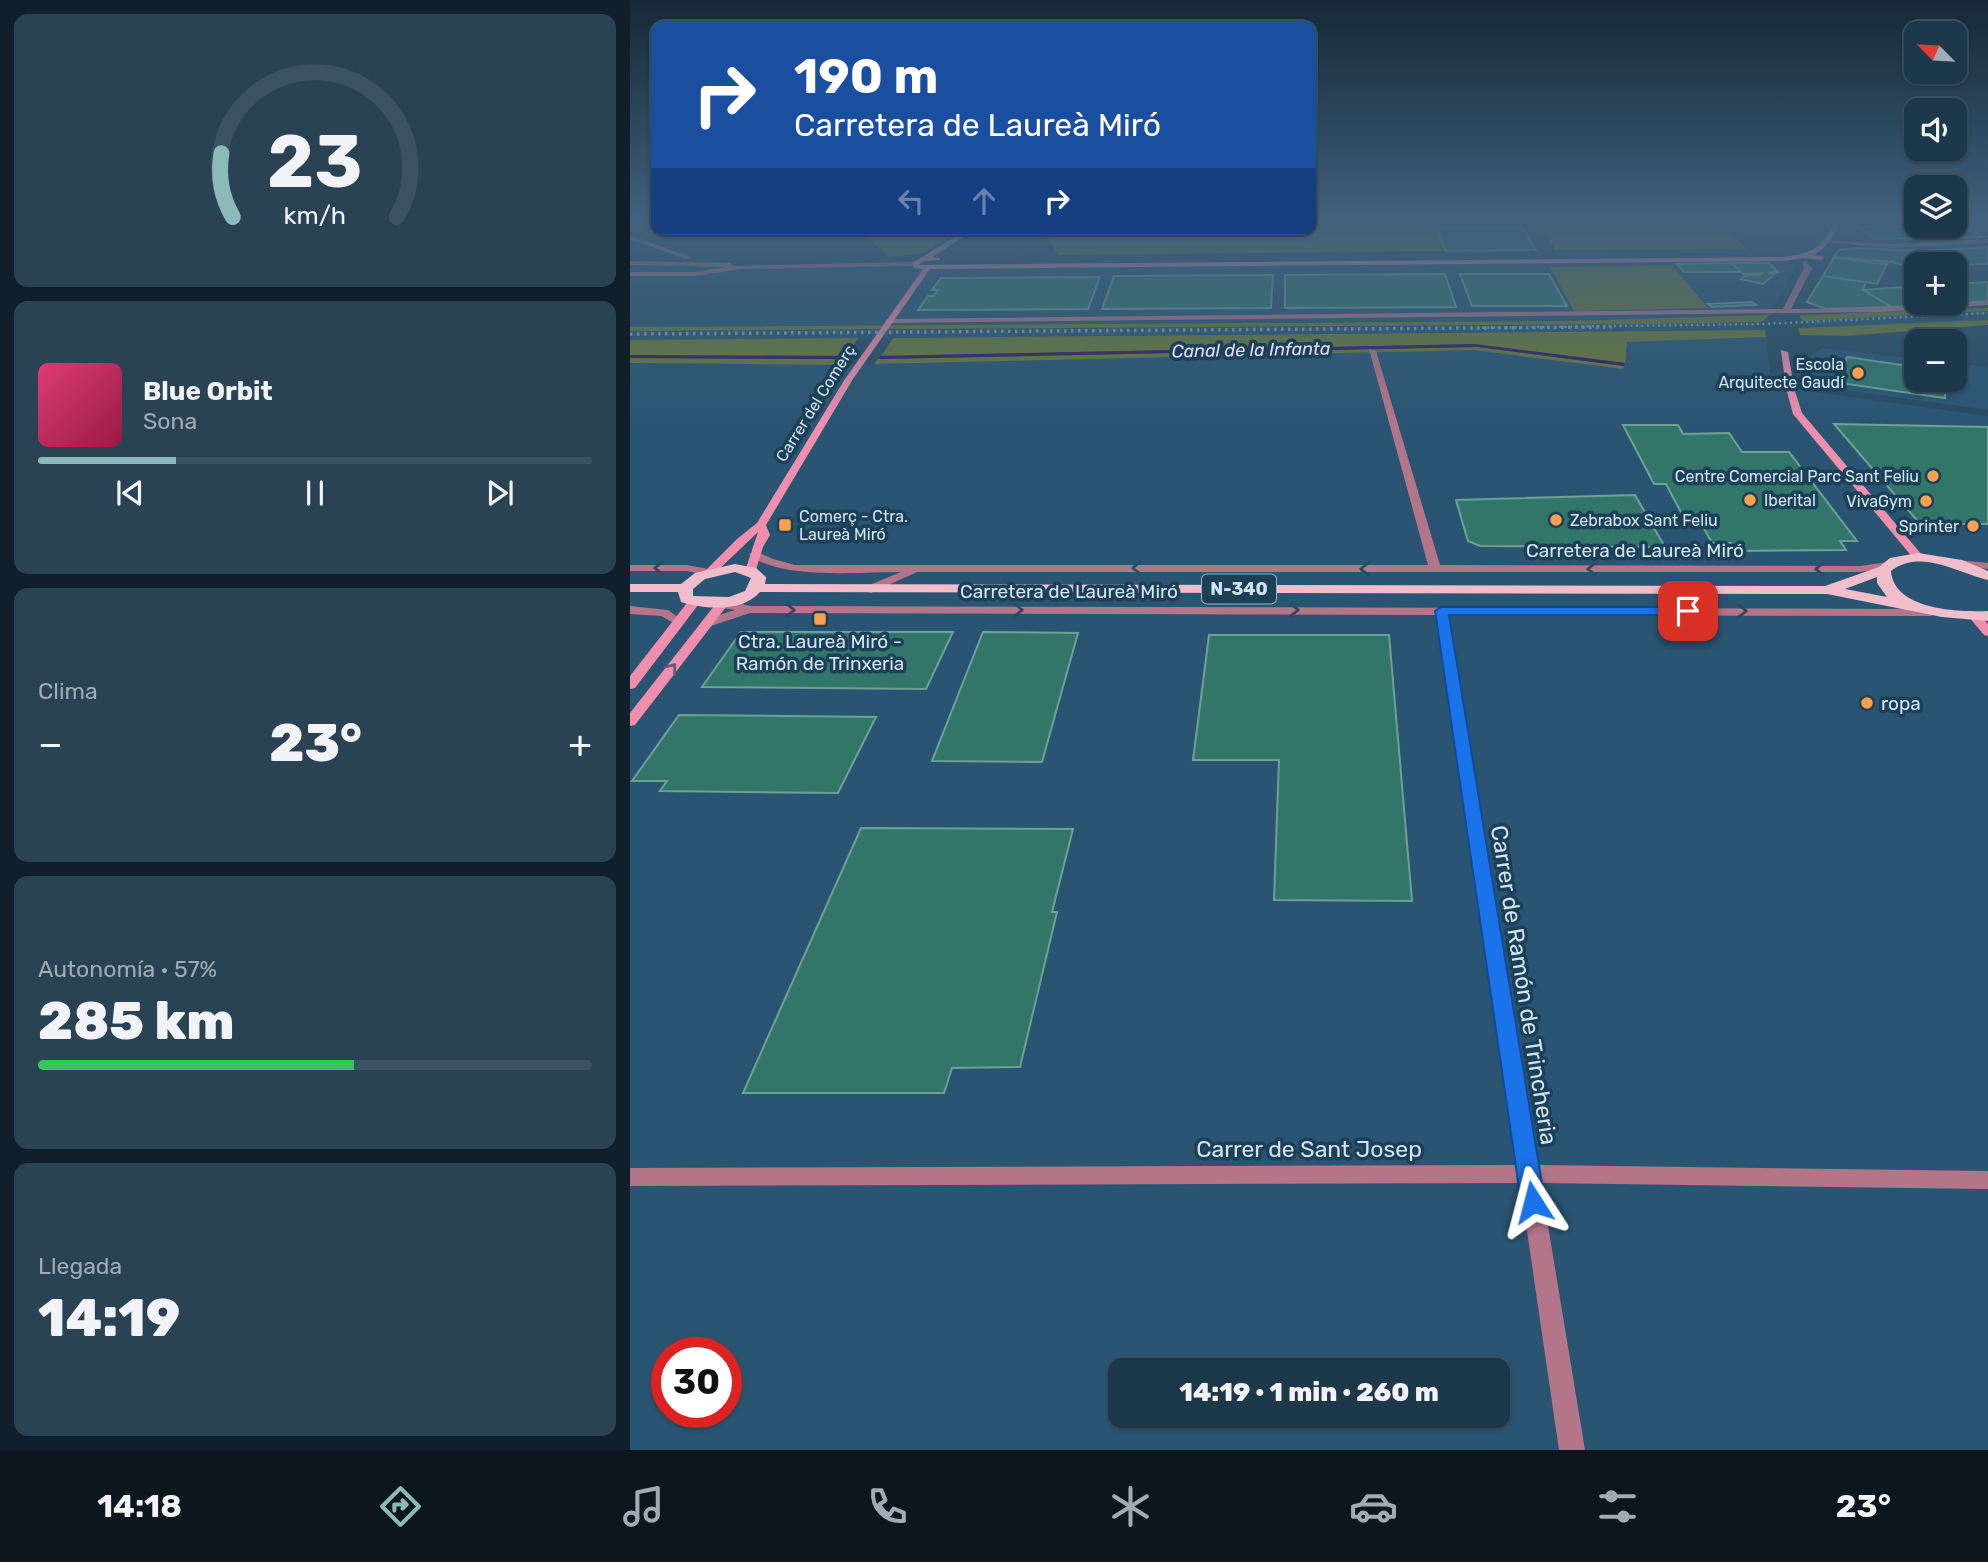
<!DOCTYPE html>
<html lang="es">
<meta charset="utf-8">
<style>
:root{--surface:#1d384a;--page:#2a4354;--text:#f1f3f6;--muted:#a0acb5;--line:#3b5262;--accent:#8bbbb9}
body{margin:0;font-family:Rubik,sans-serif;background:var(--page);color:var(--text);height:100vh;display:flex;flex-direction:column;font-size:26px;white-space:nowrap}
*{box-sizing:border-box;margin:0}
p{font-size:23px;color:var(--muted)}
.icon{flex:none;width:38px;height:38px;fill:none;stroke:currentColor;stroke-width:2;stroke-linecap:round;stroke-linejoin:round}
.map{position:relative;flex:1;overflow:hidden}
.details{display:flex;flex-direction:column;gap:14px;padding:14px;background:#101f29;width:630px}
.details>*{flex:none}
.top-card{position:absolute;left:21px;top:21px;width:665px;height:214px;border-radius:14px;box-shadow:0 2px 5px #0004,0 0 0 2px var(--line);background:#1a4fa0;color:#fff;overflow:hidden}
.needle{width:46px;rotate:294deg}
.buttons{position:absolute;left:1274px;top:21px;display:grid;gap:14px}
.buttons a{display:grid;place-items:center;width:63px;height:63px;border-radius:14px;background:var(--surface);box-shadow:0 2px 5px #0004,0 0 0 2px var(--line);font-size:35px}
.speed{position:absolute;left:21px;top:1337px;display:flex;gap:14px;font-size:35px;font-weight:700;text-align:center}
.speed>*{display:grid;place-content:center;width:91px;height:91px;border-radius:50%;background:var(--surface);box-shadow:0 2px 5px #0004,0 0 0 2px var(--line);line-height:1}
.speed .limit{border:10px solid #d22;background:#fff;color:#111}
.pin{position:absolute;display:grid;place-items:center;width:60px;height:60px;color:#fff;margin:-30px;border-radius:14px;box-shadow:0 4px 10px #0006}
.me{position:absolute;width:77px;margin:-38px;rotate:351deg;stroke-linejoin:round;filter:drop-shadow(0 0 5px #0008)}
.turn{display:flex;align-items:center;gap:24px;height:147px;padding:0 28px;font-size:32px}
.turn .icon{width:91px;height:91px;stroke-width:2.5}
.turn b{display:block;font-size:49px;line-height:60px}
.lanes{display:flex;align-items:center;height:66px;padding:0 28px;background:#0003;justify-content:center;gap:35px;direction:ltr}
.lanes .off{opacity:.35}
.big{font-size:52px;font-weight:800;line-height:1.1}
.details .tile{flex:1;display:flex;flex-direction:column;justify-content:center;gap:10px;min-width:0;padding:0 24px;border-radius:14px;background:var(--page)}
.details .dial{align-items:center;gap:0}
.dial svg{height:182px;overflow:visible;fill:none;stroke:var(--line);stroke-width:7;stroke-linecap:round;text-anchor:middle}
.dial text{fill:var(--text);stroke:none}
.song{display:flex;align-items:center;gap:21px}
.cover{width:84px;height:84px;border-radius:10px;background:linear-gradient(135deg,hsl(340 70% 55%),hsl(340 70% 35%))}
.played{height:7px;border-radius:4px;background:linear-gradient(90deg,var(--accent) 25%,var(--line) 25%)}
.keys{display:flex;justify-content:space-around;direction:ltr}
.heat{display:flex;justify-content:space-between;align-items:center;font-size:38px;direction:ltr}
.charge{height:10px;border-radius:5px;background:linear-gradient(90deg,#34c759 57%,var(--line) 0)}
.trip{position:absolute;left:478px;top:1358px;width:402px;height:70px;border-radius:14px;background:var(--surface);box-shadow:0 2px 5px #0004,0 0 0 2px var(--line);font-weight:800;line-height:70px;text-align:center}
.tab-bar{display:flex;height:112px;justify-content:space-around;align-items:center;background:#0c161e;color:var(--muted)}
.tab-bar .icon{width:49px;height:49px}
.tab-bar .current{color:var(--accent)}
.tab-bar b{font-size:32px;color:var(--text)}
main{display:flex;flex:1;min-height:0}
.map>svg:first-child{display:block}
.built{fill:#2a5572;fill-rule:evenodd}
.green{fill:#6b7a36}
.water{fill:#391960}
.building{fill:#32766a;stroke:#6da196;stroke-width:2}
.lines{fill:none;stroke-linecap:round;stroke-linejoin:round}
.street{fill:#b37689;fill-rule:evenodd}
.secondary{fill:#ef8ead;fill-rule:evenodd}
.primary{fill:#f0bdcb;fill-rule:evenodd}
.rail-far1{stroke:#8ba5b8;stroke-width:2.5;stroke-dasharray:2 3.5;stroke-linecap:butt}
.rail{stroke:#8ba5b8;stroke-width:3.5;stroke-dasharray:2.5 4.5;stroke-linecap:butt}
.oneway{stroke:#33485e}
.oneway2{stroke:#665b75}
.route{fill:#1a73e8;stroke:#114b97;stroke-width:2}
.poi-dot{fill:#fa9f4e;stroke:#1c4057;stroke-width:2.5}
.labels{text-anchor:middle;stroke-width:7;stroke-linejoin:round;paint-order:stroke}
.far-poi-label{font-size:16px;fill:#d1e4f3;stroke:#1c4057;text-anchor:end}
.far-street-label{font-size:16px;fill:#d1e4f3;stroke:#1c4057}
.far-water-label{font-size:18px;font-style:italic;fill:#e3dcf2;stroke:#1c4057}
.shield{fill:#1c4057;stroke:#9bb3c4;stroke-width:2}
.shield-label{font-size:18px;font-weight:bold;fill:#d1e4f3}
.street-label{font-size:19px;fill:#d1e4f3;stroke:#1c4057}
.poi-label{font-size:19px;fill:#d1e4f3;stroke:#1c4057}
.near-street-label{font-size:23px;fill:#d1e4f3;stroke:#1c4057}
</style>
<main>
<section class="details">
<div class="tile dial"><svg viewBox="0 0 100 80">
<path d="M14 69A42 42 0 1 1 86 69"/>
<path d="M14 69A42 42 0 0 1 9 41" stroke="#8bbbb9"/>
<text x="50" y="56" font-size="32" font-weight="700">23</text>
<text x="50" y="72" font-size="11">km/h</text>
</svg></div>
<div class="tile">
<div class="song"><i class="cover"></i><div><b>Blue Orbit</b><p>Sona</p></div></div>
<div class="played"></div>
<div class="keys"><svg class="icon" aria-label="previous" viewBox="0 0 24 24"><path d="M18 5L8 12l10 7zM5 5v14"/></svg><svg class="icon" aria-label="pause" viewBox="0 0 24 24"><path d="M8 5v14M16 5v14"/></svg><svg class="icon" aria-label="next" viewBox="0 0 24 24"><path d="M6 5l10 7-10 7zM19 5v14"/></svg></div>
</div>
<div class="tile"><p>Clima</p>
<div class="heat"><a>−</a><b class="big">23°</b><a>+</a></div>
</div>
<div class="tile"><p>Autonomía · 57%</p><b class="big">285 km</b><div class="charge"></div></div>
<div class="tile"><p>Llegada</p><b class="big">14:19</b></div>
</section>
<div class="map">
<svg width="1358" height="1450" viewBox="0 0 1358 1450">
<rect width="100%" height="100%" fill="#274b63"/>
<path class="built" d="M1159,261l7,6 -26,48 -207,6 -933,6v-65l113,6 133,-3 49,4z
M1358,311v9l-4,1 -173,7 -8,-7z
M1131,322l4,8 -1135,10v-9z
M1136,337l6,49 216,30v1034h-1358v-1087l206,2 638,-15 149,19 3,-27zM37,1353h59v59h-59zM490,1370h378v46h-378z
M1193,348l93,11v21h39v-17l33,4v43l-187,-26 -1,-22z"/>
<path class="green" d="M681,220h121l14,31 -387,4 -18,-25 270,-1z
M907,220h180l30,29 -192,1z
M228,229h104l-38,24 -35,4z
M1042,265l36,43 -134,3 -24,-44z
M1358,308v3l-185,10 -4,-6z
M1140,315l-9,7 -110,2 -1021,7v-4l933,-6z
M1358,320v5l-142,11 -46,-1 -2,-7z
M1135,330l1,7 -139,5 -2,21 -151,-19 -593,12 12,-18z
M229,338l-15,18 -214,-1v-15z
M847,347l147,19 -1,3 -149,-19 -600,14 4,-5z
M0,358l211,1 -5,6 -206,-2z"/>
<path class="water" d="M844,344l151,19 -1,3 -147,-19 -599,12 3,-3z
M0,355l214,1 -3,3 -211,-1z"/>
<path class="building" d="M1333,225l21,12 -110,2 -18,-12z
M892,227l14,23 -90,1 -10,-23z
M1358,247v17h-7l-25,2 -31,-15z
M1225,248l70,3 28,13 -47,2 -14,-4 -58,-5 5,-7z
M1204,257l40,6 13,1 -10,20 -54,-8z
M1102,263l9,9h-57l-7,-8z
M1102,263h37l9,9 -10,1 7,1 -12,10 -22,-5 6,-4h12l3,-2 -19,1z
M815,274l11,33 -171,1v-33z
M830,274h89l18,32h-95z
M643,275l-2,33 -169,1 12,-33z
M1193,276l43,6 -3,8 29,17 -66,2 -19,-7z
M470,277l-12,32 -170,1 10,-14h6l4,-6h-6l9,-12z
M1358,282v19l-24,2 -9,-4v-15z
M1286,286v17h39v-4l9,4 -72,4 -29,-17z
M1122,302l4,3 -44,2 -4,-3z
M1217,357l69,10v13h30l-1,18 -105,-15z
M1204,424l154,3v97h-68z
M993,425h55l5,9 46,-1 13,19h47l68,89h-17l6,9 -110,1 -5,-8h-19l-15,-27h-14l-17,-32h-12z
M1005,495l30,52 -185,-1 -12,-5 -12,-41z
M111,632h212l-27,57 -224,-2z
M353,632l95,1 -36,129 -110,-1z
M579,635h180l23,266 -138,-1 5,-140h-86z
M49,715l197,2 -38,76 -178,-2 7,-10h-35z
M231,828l212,1 -21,83h5l-37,155 -68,1 -8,25h-201z"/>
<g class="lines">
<path class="street" d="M6,220h9l-15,8v-4z
M0,235l60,22 1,1 -5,1 -56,-20z
M1358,239v4l-95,5 -70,-6 3,-2 67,4z
M0,261l100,2 3,3 181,-4 3,2 -3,2 -172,3 -47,7h-65v-4h65l32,-5 -97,-2z
M1175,261l7,7 -21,41 90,-1 107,-7v4l-107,7 -992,11 -4,-2 4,-2 894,-10 21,-41 -2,-5z
M739,349l7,2 64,214 420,1 28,-4 6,3 -6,3 -28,4h-943l-46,21 -4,-1v-6l34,-14c-38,0 -124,8 -152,-18l6,-3 18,8 22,6h633z
M1327,560l31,3v6l-35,-4 -2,-2z
M0,565h57l27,5 2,2 -6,4 -23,-5h-57z
M92,600l29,6 1184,3 2,3 -6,4 -483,-1 90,550 450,6v18l-447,-6 44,267h-26l-39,-267 -890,3v-18l887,-3 -82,-550 -685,-2 -39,13h-8l-2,-3 2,-3 32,-10 -17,-3 -2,-3z
M0,606l38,4 17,12 -6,4 -18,-10 -31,-2z"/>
<path class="secondary" d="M1205,220h6c-6,15 -13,27 -27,35l10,2 -2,3 -18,-2 -21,3 -853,8 -77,110 -87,146 4,10 -7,12 -8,26h-8l-2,-2 13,-39 -44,42 -4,2 -6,-4 33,-33 20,-16 88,-144 78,-110 -9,-1 -2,-5 56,-34h8l-44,28 8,1v2l-16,1 -6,4 865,-8c30,-4 39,-8 52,-37z
M1151,350l7,2 6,36 8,25 120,142v4h-8l-121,-145 -7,-26z
M64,598l4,1 2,3 -2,3 -63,83 -5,1v-13l60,-77z
M92,600l6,4 -2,3 -91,118 -5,1v-13l88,-112z
M1345,613l4,1 9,10v12l-4,-1 -15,-18z"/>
<path class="primary" d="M1288,553l44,7 26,11v9c-30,-7 -68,-32 -97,-9 3,39 67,41 97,40v10l-46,-4 -115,-23 -1067,-2c-18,21 -56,17 -79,10l-3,-10h-48v-8h51l14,-11 40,-9 21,4 10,9 -1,7 1060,2 54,-19 11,-9zM105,572l16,6 -6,13 -16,6 -36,-1v-7l12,-10zM1247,577v6l10,14 -42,-8z"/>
<path class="rail-far1" d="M841,328l293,-4 224,-11"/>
<path class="rail" d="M0,334l982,-7"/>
</g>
<defs><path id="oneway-chevron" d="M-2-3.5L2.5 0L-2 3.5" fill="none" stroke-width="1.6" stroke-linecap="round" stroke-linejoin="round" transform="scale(1.75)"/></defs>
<g class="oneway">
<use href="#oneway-chevron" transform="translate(29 568) rotate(-180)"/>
<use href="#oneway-chevron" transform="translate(507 568) rotate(-180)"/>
<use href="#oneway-chevron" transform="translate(735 569) rotate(-180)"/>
<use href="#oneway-chevron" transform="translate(962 569) rotate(-180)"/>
<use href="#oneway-chevron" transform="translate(1190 569) rotate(-180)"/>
<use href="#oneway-chevron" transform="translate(160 610)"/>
<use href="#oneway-chevron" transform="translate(388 610)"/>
<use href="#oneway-chevron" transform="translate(664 610)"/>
<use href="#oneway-chevron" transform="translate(1112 611)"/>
</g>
<use class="oneway2" href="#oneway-chevron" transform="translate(42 668) rotate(-52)"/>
<linearGradient id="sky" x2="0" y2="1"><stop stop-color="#152936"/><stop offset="0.52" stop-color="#41617c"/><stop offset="1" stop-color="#41617c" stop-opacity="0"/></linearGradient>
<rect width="1358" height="423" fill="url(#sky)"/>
<path class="route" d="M811,607h247l7,4 -7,4h-239l96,587 -3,8 -9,3 -8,-3 -4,-8 -86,-591z"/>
<g class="poi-dot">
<circle cx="1228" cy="373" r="7"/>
<circle cx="1303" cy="476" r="7"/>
<circle cx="1120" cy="500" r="7"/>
<circle cx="1296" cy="501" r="7"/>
<circle cx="926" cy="520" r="7"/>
<rect x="148" y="518" width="14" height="14" rx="3.5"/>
<circle cx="1343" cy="526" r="7"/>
<rect x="183" y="612" width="14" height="14" rx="3.5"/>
<circle cx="1237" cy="703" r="7"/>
</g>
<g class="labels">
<g class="far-poi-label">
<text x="1214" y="370">Escola<tspan x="1214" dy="18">Arquitecte Gaudí</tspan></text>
<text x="1289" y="482">Centre Comercial Parc Sant Feliu</text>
<text x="1134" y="506" text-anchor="start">Iberital</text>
<text x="1282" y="507">VivaGym</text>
<text x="169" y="522" text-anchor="start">Comerç - Ctra.<tspan x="169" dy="18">Laureà Miró</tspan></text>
<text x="940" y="526" text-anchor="start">Zebrabox Sant Feliu</text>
<text x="1329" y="532">Sprinter</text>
</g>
<g class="far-street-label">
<text transform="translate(185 403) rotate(-58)" y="6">Carrer del Comerç</text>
</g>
<g class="far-water-label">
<text transform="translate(621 350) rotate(-1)" y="6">Canal de la Infanta</text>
</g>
<rect class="shield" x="572" y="574.5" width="74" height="29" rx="5"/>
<g class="shield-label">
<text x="609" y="595">N-340</text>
</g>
<g class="street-label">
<text x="1005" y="557">Carretera de Laureà Miró</text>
<text x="439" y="598">Carretera de Laureà Miró</text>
</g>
<g class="poi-label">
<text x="190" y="648">Ctra. Laureà Miró -<tspan x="190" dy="22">Ramón de Trinxeria</tspan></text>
<text x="1251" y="710" text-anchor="start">ropa</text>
</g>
<g class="near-street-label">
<text transform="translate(894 985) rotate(81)" y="8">Carrer de Ramón de Trincheria</text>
<text x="679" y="1157">Carrer de Sant Josep</text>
</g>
</g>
</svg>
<div class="buttons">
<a><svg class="needle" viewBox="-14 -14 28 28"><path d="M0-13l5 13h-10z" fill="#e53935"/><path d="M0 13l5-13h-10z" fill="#a0acb5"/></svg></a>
<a><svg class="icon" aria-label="sound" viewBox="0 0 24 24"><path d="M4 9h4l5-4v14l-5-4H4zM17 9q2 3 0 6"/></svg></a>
<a><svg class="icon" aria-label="layers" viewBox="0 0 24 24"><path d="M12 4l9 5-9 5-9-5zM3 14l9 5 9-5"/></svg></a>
<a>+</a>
<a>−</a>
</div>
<div class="speed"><div class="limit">30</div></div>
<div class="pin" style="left:1058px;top:611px;background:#d93025"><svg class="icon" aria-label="arrive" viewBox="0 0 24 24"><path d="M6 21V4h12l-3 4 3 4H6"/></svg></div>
<svg class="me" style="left:903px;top:1202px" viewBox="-20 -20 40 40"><path d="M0-17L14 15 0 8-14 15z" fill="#1a73e8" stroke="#fff" stroke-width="4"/></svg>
<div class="trip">14:19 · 1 min · 260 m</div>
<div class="top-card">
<div class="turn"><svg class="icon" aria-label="right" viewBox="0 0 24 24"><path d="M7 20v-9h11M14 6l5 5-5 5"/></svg><div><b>190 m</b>Carretera de Laureà Miró</div></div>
<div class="lanes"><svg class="icon off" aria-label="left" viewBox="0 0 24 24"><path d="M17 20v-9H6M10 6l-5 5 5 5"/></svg><svg class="icon off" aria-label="ahead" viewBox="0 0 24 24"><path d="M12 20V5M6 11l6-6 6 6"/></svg><svg class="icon" aria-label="right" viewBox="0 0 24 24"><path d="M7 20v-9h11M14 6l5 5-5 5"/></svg></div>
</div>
</div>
</main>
<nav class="tab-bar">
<b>14:18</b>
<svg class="icon current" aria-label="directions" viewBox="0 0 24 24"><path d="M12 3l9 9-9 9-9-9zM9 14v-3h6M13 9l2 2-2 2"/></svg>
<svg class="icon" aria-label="music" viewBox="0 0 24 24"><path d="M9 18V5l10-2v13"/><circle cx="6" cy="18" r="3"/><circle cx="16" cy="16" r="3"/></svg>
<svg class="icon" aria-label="phone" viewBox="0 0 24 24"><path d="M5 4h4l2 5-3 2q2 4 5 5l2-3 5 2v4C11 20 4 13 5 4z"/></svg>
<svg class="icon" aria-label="climate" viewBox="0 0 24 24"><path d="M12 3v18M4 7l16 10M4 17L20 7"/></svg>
<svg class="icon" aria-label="car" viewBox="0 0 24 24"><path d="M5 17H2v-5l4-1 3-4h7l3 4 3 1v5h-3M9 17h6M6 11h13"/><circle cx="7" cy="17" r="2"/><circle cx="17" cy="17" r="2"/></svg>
<svg class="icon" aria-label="filters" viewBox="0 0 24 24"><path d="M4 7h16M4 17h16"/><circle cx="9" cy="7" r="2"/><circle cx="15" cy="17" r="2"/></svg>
<b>23°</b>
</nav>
